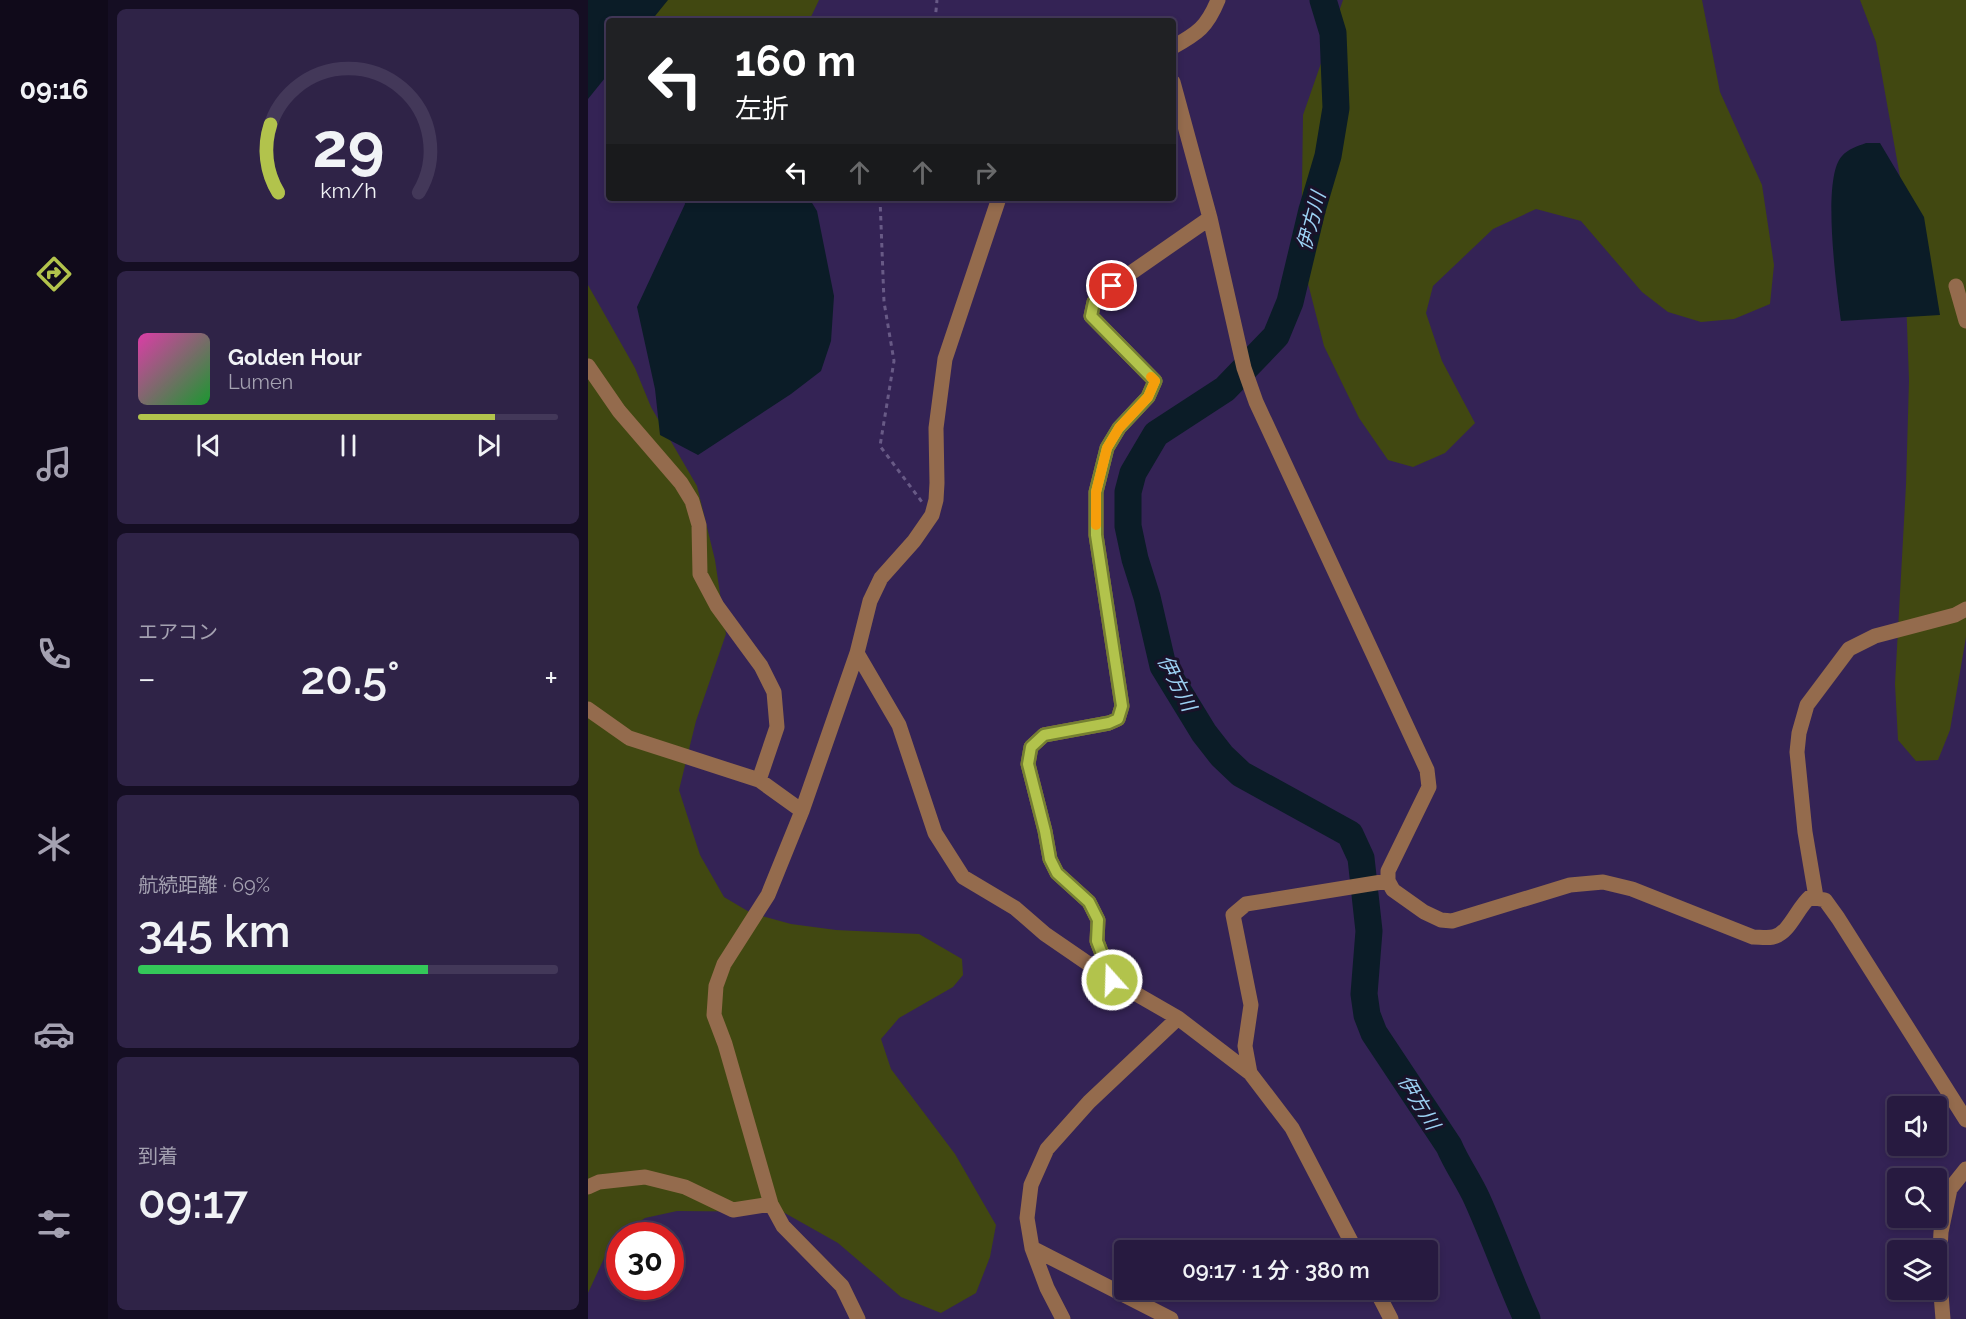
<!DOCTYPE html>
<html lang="ja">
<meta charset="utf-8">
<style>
:root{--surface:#271a40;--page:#2f2347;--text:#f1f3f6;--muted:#a4a1b1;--line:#433859;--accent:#b2c34c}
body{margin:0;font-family:Raleway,"Noto Sans JP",sans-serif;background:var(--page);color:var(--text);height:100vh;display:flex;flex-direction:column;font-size:22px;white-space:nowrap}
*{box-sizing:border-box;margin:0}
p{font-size:20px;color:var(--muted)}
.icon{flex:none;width:33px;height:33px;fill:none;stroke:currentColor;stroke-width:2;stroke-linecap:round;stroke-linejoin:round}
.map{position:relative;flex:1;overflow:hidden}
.details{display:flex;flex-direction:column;gap:9px;padding:9px;background:#150e23;width:480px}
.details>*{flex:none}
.hud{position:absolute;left:18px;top:18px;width:570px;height:183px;border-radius:6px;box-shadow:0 3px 9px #0003,0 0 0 2px var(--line);background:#202124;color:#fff;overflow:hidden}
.tools{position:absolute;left:1299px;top:1096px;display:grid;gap:12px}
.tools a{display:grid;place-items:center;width:60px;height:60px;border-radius:6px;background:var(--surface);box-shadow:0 3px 9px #0003,0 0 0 2px var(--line);font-size:30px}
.speed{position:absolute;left:18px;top:1222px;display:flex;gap:12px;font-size:30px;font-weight:700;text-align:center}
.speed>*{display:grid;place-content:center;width:78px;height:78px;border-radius:50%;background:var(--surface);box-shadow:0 3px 9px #0003,0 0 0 2px var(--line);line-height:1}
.speed .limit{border:9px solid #d22;background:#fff;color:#111}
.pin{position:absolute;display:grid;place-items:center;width:51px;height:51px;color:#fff;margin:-26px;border:3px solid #fff;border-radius:50%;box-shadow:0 2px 6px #0007}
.me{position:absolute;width:66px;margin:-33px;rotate:340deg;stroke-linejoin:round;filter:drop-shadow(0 0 4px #0008)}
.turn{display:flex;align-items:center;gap:21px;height:126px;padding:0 30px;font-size:27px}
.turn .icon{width:78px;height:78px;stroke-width:2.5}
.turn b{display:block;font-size:42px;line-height:51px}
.lanes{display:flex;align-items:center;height:57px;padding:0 30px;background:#0003;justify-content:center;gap:30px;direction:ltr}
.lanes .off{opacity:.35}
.big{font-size:45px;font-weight:600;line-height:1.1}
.details .widget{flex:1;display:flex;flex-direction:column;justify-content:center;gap:9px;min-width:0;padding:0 21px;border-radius:9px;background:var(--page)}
.details .dial{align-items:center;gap:0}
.dial svg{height:156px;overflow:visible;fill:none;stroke:var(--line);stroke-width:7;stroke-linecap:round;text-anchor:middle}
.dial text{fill:var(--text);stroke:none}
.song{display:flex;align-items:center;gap:18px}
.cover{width:72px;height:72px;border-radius:9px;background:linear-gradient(135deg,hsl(320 70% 55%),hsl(130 70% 35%))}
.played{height:6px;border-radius:3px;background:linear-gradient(90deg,var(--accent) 85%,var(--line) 85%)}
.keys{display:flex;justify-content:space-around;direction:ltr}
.heat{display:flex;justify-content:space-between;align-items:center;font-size:33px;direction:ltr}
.charge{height:9px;border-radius:4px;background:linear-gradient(90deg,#34c759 69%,var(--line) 0)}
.trip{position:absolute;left:526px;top:1240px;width:324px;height:60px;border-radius:6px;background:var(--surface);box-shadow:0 3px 9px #0003,0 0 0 2px var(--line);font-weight:600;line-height:60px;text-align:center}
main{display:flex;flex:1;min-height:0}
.menu{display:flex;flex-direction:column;width:108px;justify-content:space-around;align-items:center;background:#100a1a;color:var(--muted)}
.menu .icon{width:42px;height:42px}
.menu .on{color:var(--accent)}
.menu b{font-size:27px;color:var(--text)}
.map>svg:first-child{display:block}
.green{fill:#414811}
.water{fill:#0b1c27}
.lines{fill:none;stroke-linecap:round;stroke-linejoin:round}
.river{stroke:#0b1c27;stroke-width:27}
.path{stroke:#685a86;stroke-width:3;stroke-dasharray:4.5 4.5;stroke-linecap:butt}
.minor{stroke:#946b4d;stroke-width:15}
.route-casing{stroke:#747f31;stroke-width:15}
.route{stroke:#b2c34c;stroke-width:10}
.slow{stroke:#f59e0b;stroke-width:10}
.labels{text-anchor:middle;stroke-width:6;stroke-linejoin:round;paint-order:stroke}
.water-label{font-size:20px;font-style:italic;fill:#9cd1f3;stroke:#191229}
</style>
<main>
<nav class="menu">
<b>09:16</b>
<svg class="icon on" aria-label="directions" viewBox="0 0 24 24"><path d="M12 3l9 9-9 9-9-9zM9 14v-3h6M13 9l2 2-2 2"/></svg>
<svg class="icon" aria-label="music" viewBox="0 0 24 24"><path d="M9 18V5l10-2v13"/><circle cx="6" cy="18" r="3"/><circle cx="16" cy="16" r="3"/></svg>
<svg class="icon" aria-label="phone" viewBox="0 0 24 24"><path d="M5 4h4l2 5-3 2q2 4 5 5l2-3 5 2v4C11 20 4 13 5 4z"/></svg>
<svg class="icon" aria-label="climate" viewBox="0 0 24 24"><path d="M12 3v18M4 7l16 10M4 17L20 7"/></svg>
<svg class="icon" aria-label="car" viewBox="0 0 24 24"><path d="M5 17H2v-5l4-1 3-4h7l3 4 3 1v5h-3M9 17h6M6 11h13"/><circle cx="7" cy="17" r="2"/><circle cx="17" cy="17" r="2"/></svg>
<svg class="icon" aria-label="filters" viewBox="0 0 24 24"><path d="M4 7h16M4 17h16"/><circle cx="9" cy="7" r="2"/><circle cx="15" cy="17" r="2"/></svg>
</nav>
<section class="details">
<div class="widget dial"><svg viewBox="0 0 100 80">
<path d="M14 69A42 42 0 1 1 86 69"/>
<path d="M14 69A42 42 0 0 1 10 34" stroke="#b2c34c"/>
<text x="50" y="56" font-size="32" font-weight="700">29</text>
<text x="50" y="72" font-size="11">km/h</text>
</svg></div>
<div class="widget">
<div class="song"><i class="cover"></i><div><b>Golden Hour</b><p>Lumen</p></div></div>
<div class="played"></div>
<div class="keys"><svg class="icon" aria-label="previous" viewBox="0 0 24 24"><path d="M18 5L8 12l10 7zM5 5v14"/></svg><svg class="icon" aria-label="pause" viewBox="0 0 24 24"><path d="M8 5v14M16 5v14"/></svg><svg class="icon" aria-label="next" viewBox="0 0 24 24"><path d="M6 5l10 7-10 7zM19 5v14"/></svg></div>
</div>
<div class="widget"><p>エアコン</p>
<div class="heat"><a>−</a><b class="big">20.5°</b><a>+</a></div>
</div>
<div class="widget"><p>航続距離 · 69%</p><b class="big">345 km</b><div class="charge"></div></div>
<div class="widget"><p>到着</p><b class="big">09:17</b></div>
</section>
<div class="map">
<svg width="1378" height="1319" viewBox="0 0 1378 1319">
<rect width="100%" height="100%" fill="#342355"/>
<path class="green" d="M40,0h191l-10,21h-158z
M755,0h359l18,92 42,93 12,80 -4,39 -36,15 -33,3 -33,-10 -26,-20 -61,-71 -45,-12 -43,20 -60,57 -7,27 16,48 33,62 -30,30 -32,14 -25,-7 -29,-42 -35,-72 -23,-90 2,-141z
M1272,0h106v637l-16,93 -12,30 -22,1 -18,-21 -3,-56 11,-199 3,-105 -7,-192 -26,-146z
M0,285l47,83 16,39 46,79 18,74 11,74 -30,87 -17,69 21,65 24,42 27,16 40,11 45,6 83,4 43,25 1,16 -10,12 -54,31 -18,21 10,30 64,85 41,71 -6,32 -14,36 -35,20 -40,-16 -63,-54 -55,-31 -106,-1 -32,7 -32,21 -25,54z"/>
<path class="water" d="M0,0h80l-17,21h-42v52l-21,26z
M1278,143h14l44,74 16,98 -99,6c-4,-31 -20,-143 1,-165 6,-7 16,-10 24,-13z
M96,198h125l8,13 17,85 -3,45 -10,30 -30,23 -93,61 -38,-20 -5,-46 -18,-82 48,-103z"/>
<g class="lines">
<path class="river" d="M735,0l10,33 3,75 -8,48 -16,54 -22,92 -14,34 -51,53 -69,45 -23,39 -5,19v34l7,33 12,38 16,69 41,67 18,23 19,18 109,60 11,24 8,73 -5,63 3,21 7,18 75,113c8,19 20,35 28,53 18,40 32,80 50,120"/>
<path class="path" d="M347,21l2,-21
M292,198l4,104 10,59 -14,85 42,56"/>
<path class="minor" d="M585,47c25,-14 34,-20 45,-47
M585,82l37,136 34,150 12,34 171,368 2,17 -41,84v10l5,9 31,22 17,8 11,1 118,-36 33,-3 29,7 121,48c6,0 14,1 20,0 17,-4 24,-29 37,-40l15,3 13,18 128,202
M1368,286l10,35
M0,366l31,45 62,72 11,18 7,24 1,49 17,32 44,60 13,26 3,35 -18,53
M269,653l42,72 36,108 28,44 52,31 30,26 67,46 66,38 72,55 42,55 64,123
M0,709l41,29 130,42 43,31
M1228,897l-11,-65 -8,-80 2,-19 8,-28 42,-56 26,-13 80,-21 11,-6
M524,980l-15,-39 1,-21 -9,-18 -32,-29 -7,-14 -5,-28 -17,-67 3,-17 13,-12 65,-12 9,-4 4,-13 -26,-171v-43l11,-44 12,-20 29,-31 7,-16 -64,-65 3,-14 18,-16 98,-68
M662,1073l-5,-27 6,-41 -18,-90 13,-11 142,-23
M0,1187l11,-5 46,-5 40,10 48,23 38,-6
M444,1248l139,71
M788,1290l15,29
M270,1319l-16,-33 -59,-60 -12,-22 -46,-160 -11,-29 2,-29 8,-22 44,-69 34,-84 55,-158 13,-52 11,-23 33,-37 18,-26 4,-15 1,-17 -1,-55 9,-69 54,-161
M475,1319l-16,-31 -15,-40 -5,-30 4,-33 16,-36 42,-47 89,-84
M1355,1319l-4,-50 2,-37 9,-43 16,-20"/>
</g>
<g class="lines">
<g class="route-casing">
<path id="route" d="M524,286l-18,16 -3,14 64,65 -7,16 -29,31 -12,20 -11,44v43l26,171 -4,13 -9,4 -65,12 -13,12 -3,17 17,67 5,28 7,14 32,29 9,18 -1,21 15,39"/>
</g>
<use href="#route" class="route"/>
<path class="slow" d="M508,525v-33l11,-44 12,-20 29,-31 7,-16 -4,-4"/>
</g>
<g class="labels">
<g class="water-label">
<text transform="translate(723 221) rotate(-75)" y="7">伊方川</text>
<text transform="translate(589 683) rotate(63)" y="7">伊方川</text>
<text transform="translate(831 1102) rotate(59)" y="7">伊方川</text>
</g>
</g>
</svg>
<div class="tools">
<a><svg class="icon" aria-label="sound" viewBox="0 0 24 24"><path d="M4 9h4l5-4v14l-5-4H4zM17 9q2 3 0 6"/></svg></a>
<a><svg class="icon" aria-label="search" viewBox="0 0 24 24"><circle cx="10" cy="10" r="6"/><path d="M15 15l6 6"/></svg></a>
<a><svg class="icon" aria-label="layers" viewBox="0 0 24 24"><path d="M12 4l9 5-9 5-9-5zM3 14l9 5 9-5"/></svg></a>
</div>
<div class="speed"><div class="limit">30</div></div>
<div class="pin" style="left:524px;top:286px;background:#d93025"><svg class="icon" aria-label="arrive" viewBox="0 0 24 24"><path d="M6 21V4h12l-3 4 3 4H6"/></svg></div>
<svg class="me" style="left:524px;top:980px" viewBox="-20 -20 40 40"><circle r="17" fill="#b2c34c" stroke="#fff" stroke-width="3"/><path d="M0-11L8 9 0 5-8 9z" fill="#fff"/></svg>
<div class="trip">09:17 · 1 分 · 380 m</div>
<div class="hud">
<div class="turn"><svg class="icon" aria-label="left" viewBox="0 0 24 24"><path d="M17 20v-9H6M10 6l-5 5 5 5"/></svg><div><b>160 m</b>左折</div></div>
<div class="lanes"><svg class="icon" aria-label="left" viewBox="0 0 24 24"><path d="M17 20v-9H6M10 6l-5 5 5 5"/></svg><svg class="icon off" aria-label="ahead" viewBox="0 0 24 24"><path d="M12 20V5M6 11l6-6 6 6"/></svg><svg class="icon off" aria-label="ahead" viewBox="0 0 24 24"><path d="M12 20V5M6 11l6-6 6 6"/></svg><svg class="icon off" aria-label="right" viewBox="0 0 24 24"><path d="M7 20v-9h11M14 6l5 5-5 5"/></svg></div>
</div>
</div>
</main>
